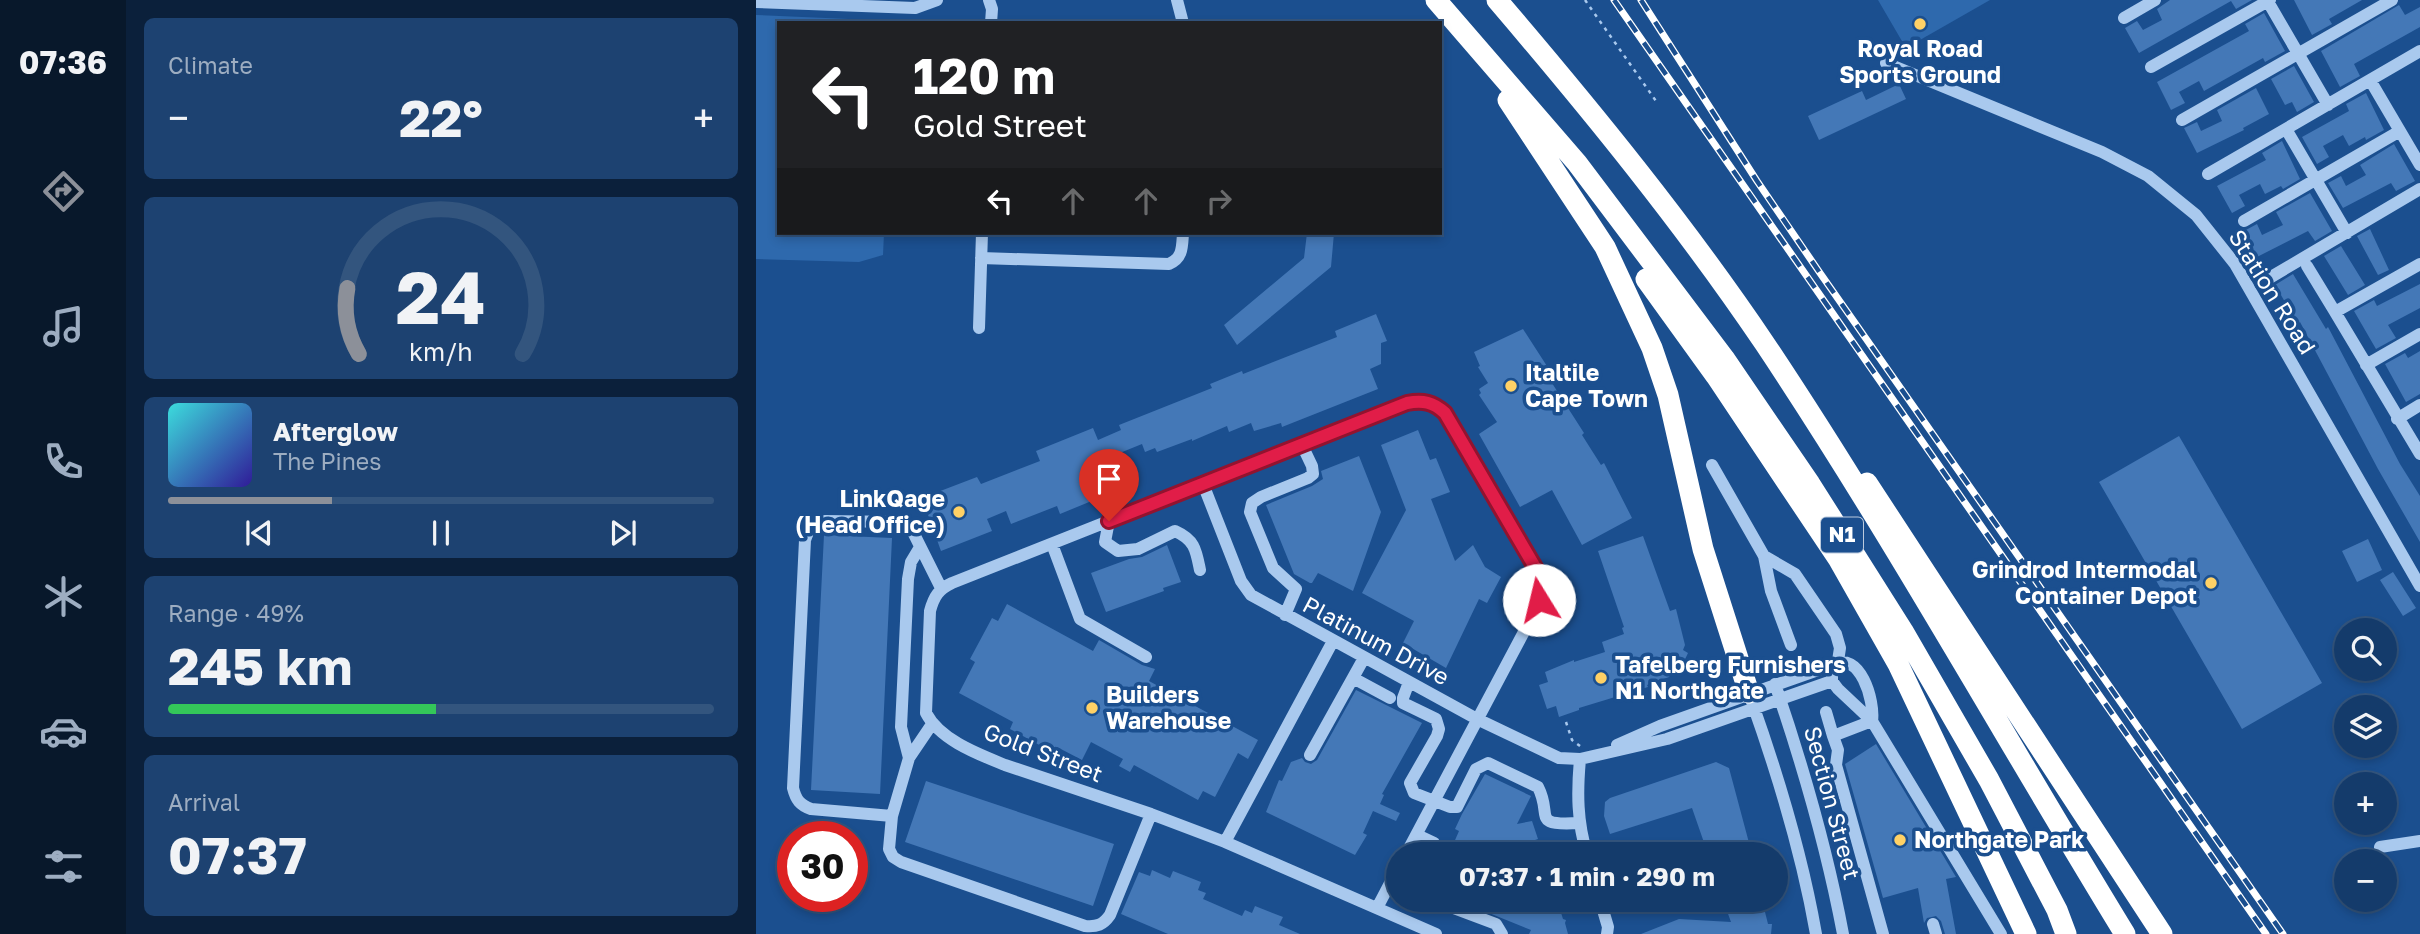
<!DOCTYPE html>
<meta charset="utf-8">
<style>
:root{--surface:#143b6b;--page:#1d4271;--text:#f1f3f6;--muted:#9dadc1;--line:#33557e;--accent:#8c9099}
body{margin:0;font-family:"Golos Text",sans-serif;background:var(--page);color:var(--text);height:100vh;display:flex;flex-direction:column;font-size:26px;white-space:nowrap}
*{box-sizing:border-box;margin:0}
p{font-size:23px;color:var(--muted)}
.icon{flex:none;width:38px;height:38px;fill:none;stroke:currentColor;stroke-width:2;stroke-linecap:round;stroke-linejoin:round}
.map{position:relative;flex:1;overflow:hidden}
.details{display:flex;flex-direction:column;gap:18px;padding:18px;background:#0b203b;width:630px}
.details>*{flex:none}
.banner{position:absolute;left:21px;top:21px;width:665px;height:214px;border-radius:0px;box-shadow:0 4px 10px #0003,0 0 0 2px var(--line);background:#202124;color:#fff;overflow:hidden}
.tools{position:absolute;left:1578px;top:618px;display:grid;gap:14px}
.tools a{display:grid;place-items:center;width:63px;height:63px;border-radius:50%;background:var(--surface);box-shadow:0 4px 10px #0003,0 0 0 2px var(--line);font-size:35px}
.speed{position:absolute;left:21px;top:821px;display:flex;gap:14px;font-size:35px;font-weight:700;text-align:center}
.speed>*{display:grid;place-content:center;width:91px;height:91px;border-radius:50%;background:var(--surface);box-shadow:0 4px 10px #0003,0 0 0 2px var(--line);line-height:1}
.speed .limit{border:10px solid #d22;background:#fff;color:#111}
.pin{position:absolute;display:grid;place-items:center;width:60px;height:60px;color:#fff;margin:-72px -30px;border-radius:50% 50% 50% 0;rotate:-45deg;box-shadow:0 0 7px #0007}
.pin .icon{rotate:45deg}
.me{position:absolute;width:77px;margin:-38px;rotate:351deg;stroke-linejoin:round;filter:drop-shadow(0 0 5px #0008)}
.turn{display:flex;align-items:center;gap:24px;height:147px;padding:0 21px;font-size:32px}
.turn .icon{width:91px;height:91px;stroke-width:2.5}
.turn b{display:block;font-size:49px;line-height:60px}
.lanes{display:flex;align-items:center;height:66px;padding:0 21px;background:#0003;justify-content:center;gap:35px;direction:ltr}
.lanes .off{opacity:.35}
.big{font-size:52px;font-weight:700;line-height:1.1}
.details .widget{flex:1;display:flex;flex-direction:column;justify-content:center;gap:10px;min-width:0;padding:0 24px;border-radius:10px;background:var(--page)}
.details .dial{align-items:center;gap:0}
.dial svg{height:182px;overflow:visible;fill:none;stroke:var(--line);stroke-width:7;stroke-linecap:round;text-anchor:middle}
.dial text{fill:var(--text);stroke:none}
.song{display:flex;align-items:center;gap:21px}
.cover{width:84px;height:84px;border-radius:10px;background:linear-gradient(135deg,hsl(180 70% 55%),hsl(250 70% 35%))}
.played{height:7px;border-radius:4px;background:linear-gradient(90deg,var(--accent) 30%,var(--line) 30%)}
.keys{display:flex;justify-content:space-around;direction:ltr}
.heat{display:flex;justify-content:space-between;align-items:center;font-size:38px;direction:ltr}
.charge{height:10px;border-radius:5px;background:linear-gradient(90deg,#34c759 49%,var(--line) 0)}
.trip{position:absolute;left:630px;top:842px;width:402px;height:70px;border-radius:35px;background:var(--surface);box-shadow:0 4px 10px #0003,0 0 0 2px var(--line);font-weight:700;line-height:70px;text-align:center}
main{display:flex;flex:1;min-height:0}
.tabs{display:flex;flex-direction:column;width:126px;justify-content:space-around;align-items:center;background:#08182b;color:var(--muted)}
.tabs .icon{width:49px;height:49px}
.tabs .current{color:var(--accent)}
.tabs b{font-size:32px;color:var(--text)}
.map>svg:first-child{display:block}
.green{fill:#2e69ad}
.building{fill:#4478b7}
.lines{fill:none;stroke-linecap:round;stroke-linejoin:round}
.path{stroke:#a9c9ee;stroke-width:2.5;stroke-dasharray:3.5 5;stroke-linecap:butt}
.minor{stroke:#a9c9ee;stroke-width:12}
.highway{stroke:#fff;stroke-width:21}
.rail-casing{stroke:#fff;stroke-width:7}
.rail{stroke:#1b4f8f;stroke-width:4.5;stroke-dasharray:13;stroke-linecap:butt}
.route-casing{stroke:#92132f;stroke-width:18}
.route{stroke:#e11d48;stroke-width:12}
.poi-dot{fill:#ffd166;stroke:#1b4f8f;stroke-width:2.5}
.labels{text-anchor:middle;stroke-width:7;stroke-linejoin:round;paint-order:stroke}
.shield{fill:#1b4f8f;stroke:#bbcadd;stroke-width:2}
.shield-label{font-size:21px;font-weight:bold;fill:#fff}
.poi-label{font-size:23px;font-weight:bold;fill:#fff;stroke:#1b4f8f;text-anchor:start}
.street-label{font-size:23px;fill:#fff;stroke:#1b4f8f}
</style>
<main>
<nav class="tabs">
<b>07:36</b>
<svg class="icon current" aria-label="directions" viewBox="0 0 24 24"><path d="M12 3l9 9-9 9-9-9zM9 14v-3h6M13 9l2 2-2 2"/></svg>
<svg class="icon" aria-label="music" viewBox="0 0 24 24"><path d="M9 18V5l10-2v13"/><circle cx="6" cy="18" r="3"/><circle cx="16" cy="16" r="3"/></svg>
<svg class="icon" aria-label="phone" viewBox="0 0 24 24"><path d="M5 4h4l2 5-3 2q2 4 5 5l2-3 5 2v4C11 20 4 13 5 4z"/></svg>
<svg class="icon" aria-label="climate" viewBox="0 0 24 24"><path d="M12 3v18M4 7l16 10M4 17L20 7"/></svg>
<svg class="icon" aria-label="car" viewBox="0 0 24 24"><path d="M5 17H2v-5l4-1 3-4h7l3 4 3 1v5h-3M9 17h6M6 11h13"/><circle cx="7" cy="17" r="2"/><circle cx="17" cy="17" r="2"/></svg>
<svg class="icon" aria-label="filters" viewBox="0 0 24 24"><path d="M4 7h16M4 17h16"/><circle cx="9" cy="7" r="2"/><circle cx="15" cy="17" r="2"/></svg>
</nav>
<section class="details">
<div class="widget"><p>Climate</p>
<div class="heat"><a>−</a><b class="big">22°</b><a>+</a></div>
</div>
<div class="widget dial"><svg viewBox="0 0 100 80">
<path d="M14 69A42 42 0 1 1 86 69"/>
<path d="M14 69A42 42 0 0 1 9 40" stroke="#8c9099"/>
<text x="50" y="56" font-size="32" font-weight="700">24</text>
<text x="50" y="72" font-size="11">km/h</text>
</svg></div>
<div class="widget">
<div class="song"><i class="cover"></i><div><b>Afterglow</b><p>The Pines</p></div></div>
<div class="played"></div>
<div class="keys"><svg class="icon" aria-label="previous" viewBox="0 0 24 24"><path d="M18 5L8 12l10 7zM5 5v14"/></svg><svg class="icon" aria-label="pause" viewBox="0 0 24 24"><path d="M8 5v14M16 5v14"/></svg><svg class="icon" aria-label="next" viewBox="0 0 24 24"><path d="M6 5l10 7-10 7zM19 5v14"/></svg></div>
</div>
<div class="widget"><p>Range · 49%</p><b class="big">245 km</b><div class="charge"></div></div>
<div class="widget"><p>Arrival</p><b class="big">07:37</b></div>
</section>
<div class="map">
<svg width="1664" height="934" viewBox="0 0 1664 934">
<rect width="100%" height="100%" fill="#1b4f8f"/>
<path class="green" d="M1122,0h112l-84,48z
M0,15l139,6 -116,2v210h105l-1,22 -24,7 -103,-3z"/>
<path class="building" d="M1414,0h82l-16,9 -5,-8 -92,52 -14,-25 12,-7 6,9 19,-10 -5,-11z
M1538,0h68l-33,19 3,5 -20,11z
M1643,5l6,10 15,-8v20l-66,37 6,12 -20,11 -19,-36z
M1508,13l21,38 -20,11 -2,-4 -59,33 -5,-10 -20,11 6,11 -14,7 -14,-28 92,-51 -4,-7z
M1538,66l20,36 -17,10 -5,-10 -7,3 -14,-26z
M1143,84l7,15 -87,41 -11,-24 54,-25 4,9z
M1500,88l13,26 -26,14 1,2 -47,23 -13,-25 13,-6 4,9 21,-10 -5,-11z
M1610,93l18,37 -18,10 -1,-3 -16,9 -6,-11 -20,11 6,11 -12,7 -15,-27 47,-26 -3,-7z
M1526,141l18,38 -17,10 -2,-3 -16,8 -5,-10 -21,11 6,11 -13,7 -15,-27 49,-26 -4,-7z
M1638,144l21,37 -19,10 -5,-8 -48,25 -15,-25 13,-7 5,10 20,-11 -6,-10z
M1554,193l22,38 -17,10 -7,-10 -51,26 -13,-26 13,-7 5,11 21,-10 -7,-13z
M1614,229l19,41 -11,5 -21,-39z
M551,233h27l-3,34 -94,78 -13,-20 80,-67z
M1585,246l24,39 -17,10 -24,-39z
M1537,274l33,55 2,-2 72,137 20,32v46l-42,-73 -78,-147 -2,2 -23,-39z
M1664,284v24l-32,17 8,13 -20,11 -22,-38 20,-11 3,6z
M620,314l11,27 -6,2v21l-11,5 8,20 -96,38 -1,-4 -27,8 -3,-8 -22,9 -2,-6 -35,15v-2l-35,13 -2,-4 -10,4 -3,-8 -37,15 4,10 -23,9 8,22 -34,14 -3,-8 -46,18 -5,-13 -19,8 5,12 -51,20 -19,-53 55,-21 4,7 59,-23 -4,-10 57,-23 5,12 23,-10 -2,-5 93,-37 -2,-4 32,-13 1,3 94,-37 -2,-6z
M767,329l31,48 -4,3 34,53 -2,2 19,30 3,-2 28,55 -50,27 -30,-55 -32,17 -41,-73 18,-12 -18,-27 2,-2 -2,-4 9,-6 -10,-16 2,-1 -6,-14z
M1664,351v43l-14,8 -21,-38 20,-11 3,5z
M662,430l12,30 6,-2 14,34 -19,7 24,62 18,-16 12,22 16,10 -14,26 -8,-4 -33,69 -43,-25 11,-22 -52,-28 44,-83 -25,-65z
M1423,436l143,247 -80,46 -143,-247z
M603,456l22,56 -28,79 -35,-18 -6,10h-2l-16,-9 -28,-69 46,-19 11,-7 -2,-8z
M68,535l68,3 -12,256 -69,-4z
M887,536l27,75 6,-2 9,36 -2,5 5,3 -10,21 -6,-3 -3,6 -22,8 1,2 -69,21v2l-20,7 -3,-11 -9,3 -8,-24 9,-3 -3,-10 29,-12v2l31,-10 -3,-10 22,-8 -2,-6 2,-1 -26,-76z
M1612,539l14,31 -25,12 -15,-31z
M411,545l14,37 -18,6 1,3 -58,21 -15,-39 38,-14 13,-2z
M1637,572l23,36 -13,8 -23,-36z
M251,604l86,47 6,-11 43,25 13,4 -6,12 109,59 -10,19 -10,-6 -23,44 -12,-6 -5,9 -64,-35 -4,7 -11,-6 4,-7 -32,-17 -9,18 -25,-13 -3,6 -44,-24 3,-7 -54,-29 16,-31 -5,-3 22,-41 6,3z
M600,690l66,33 -40,71 2,1 -4,9 20,9 -4,8 -23,-10 -10,22 4,2 -12,20 -89,-43 13,-32 3,1 9,-19 11,-4 3,4 6,2 6,-4z
M1120,744l80,133 -10,2 10,55h-11l-4,-13 -5,-5 -9,2 -3,5 -6,-35 -35,10 -38,-134z
M960,762l13,6 23,86h-44l-16,-46 -82,26 -6,-18 1,-14 5,-4z
M729,774l46,22 -14,28 15,-3 6,18 -12,4 19,11h-96l10,-23 -4,-2 7,-15z
M170,781l188,63 -21,62 -188,-64z
M396,870l18,8 3,-7 28,11 -3,8 8,3 -3,6 39,17 3,-6 7,3 3,-7 28,11 -4,8 21,9h-132l-47,-20 18,-42 11,4z
M701,900h100l6,19 3,1 -1,3 3,11h-39l2,-4z
M967,900h39l6,24h4l-1,10h-130l38,-15 52,3z"/>
<g class="lines">
<path class="path" d="M829,0l71,101
M810,722l6,18 8,6"/>
<path class="minor" d="M233,0l3,9 -1,14
M421,0l6,23
M1511,0l61,105
M0,2l159,6 22,-8
M1368,18l31,-18
M1130,63l216,89 46,24 48,39 39,49 185,322
M1395,67l119,-67
M1614,80l50,85
M1426,120l210,-120
M1530,129l61,104
M1452,174l212,-123
M1488,221l156,-90
M225,258l188,6c14,-6 13,-17 14,-31
M1551,266l28,46 85,-48
M1515,277l149,-88
M1579,312l85,142
M223,328l3,-95
M1610,365l54,-31
M1641,419l23,-14
M956,465l52,91 31,18 41,60 4,14 -2,13
M447,484l38,97 10,14 226,124 82,39 21,1 87,-20 165,-58
M353,521l-4,21 13,9 20,-2 37,-18c20,9 21,19 25,39
M296,544l28,75 66,38
M1008,556l7,35 20,54
M529,615l11,-26 -23,-21 -23,-56 2,-9 9,-6 47,-19 5,-4 -1,-8 -10,-21
M597,678l37,20
M653,682l-6,16v5l33,16 3,10 -2,7 -27,47 4,10 36,14h7l19,-38 12,-6 50,24c15,29 -8,39 41,36
M1019,684c28,82 52,165 68,250
M996,702c27,76 50,152 64,232
M1070,712l7,24
M1116,721c3,-20 -12,-72 -40,-56v16l6,8 34,32 129,213
M1116,721l-39,15 5,14 -2,15 47,169
M176,724l-23,34 -17,58 -3,33 4,8 8,5 184,64c12,1 18,-1 25,-11l41,-101
M861,745l43,-19 172,-61
M554,755l54,-97
M153,758l-8,-31 7,-148 3,-17 9,-15
M824,759c-3,33 -3,63 7,95
M136,816l-81,-7c-11,-4 -15,-9 -18,-21l12,-248c4,-12 8,-16 20,-19l76,1 9,4 31,62
M661,835l17,8 4,11
M469,842l108,-201
M1624,847l40,-6
M650,854l129,-243 6,-22 -2,-15 -94,-161c-12,-11 -22,-13 -38,-10l-455,180c-13,6 -18,13 -22,28l-4,102c14,27 52,41 79,52l146,49 74,28 211,92
M676,900l64,24 6,10
M844,900l8,27 -1,7
M621,908l21,-40
M1177,924l3,10"/>
<path class="highway" d="M680,0l141,163 147,195 86,126 93,147 86,149 68,130 9,24
M741,0c94,110 187,224 268,344 128,192 240,394 360,590
M752,100l97,147 47,101 16,47 35,154 46,144
M890,279l70,97 123,184 59,104 128,270
M1111,483l295,451"/>
<g class="rail-casing">
<path id="rail" d="M858,0l652,934
M885,0l116,181 63,92 463,661"/>
</g>
<use href="#rail" class="rail"/>
</g>
<g class="lines">
<g class="route-casing">
<path id="route" d="M353,521l298,-118c16,-3 26,-1 38,10l94,161 2,15 -2,11"/>
</g>
<use href="#route" class="route"/>
</g>
<g class="poi-dot">
<circle cx="1164" cy="24" r="7"/>
<circle cx="755" cy="386" r="7"/>
<circle cx="203" cy="512" r="7"/>
<circle cx="1455" cy="583" r="7"/>
<circle cx="845" cy="678" r="7"/>
<circle cx="336" cy="708" r="7"/>
<circle cx="1144" cy="840" r="7"/>
</g>
<g class="labels">
<rect class="shield" x="1065" y="517.5" width="42" height="35" rx="5"/>
<g class="shield-label">
<text x="1086" y="542">N1</text>
</g>
<g class="poi-label">
<text x="1164" y="57" text-anchor="middle">Royal Road<tspan x="1164" dy="26">Sports Ground</tspan></text>
<text x="769" y="381">Italtile<tspan x="769" dy="26">Cape Town</tspan></text>
<text x="189" y="507" text-anchor="end">LinkQage<tspan x="189" dy="26">(Head Office)</tspan></text>
<text x="1441" y="578" text-anchor="end">Grindrod Intermodal<tspan x="1441" dy="26">Container Depot</tspan></text>
<text x="859" y="673">Tafelberg Furnishers<tspan x="859" dy="26">N1 Northgate</tspan></text>
<text x="350" y="703">Builders<tspan x="350" dy="26">Warehouse</tspan></text>
<text x="1158" y="848">Northgate Park</text>
</g>
<g class="street-label">
<text transform="translate(1516 292) rotate(58)" y="8">Station Road</text>
<text transform="translate(620 641) rotate(28)" y="8">Platinum Drive</text>
<text transform="translate(287 753) rotate(21)" y="8">Gold Street</text>
<text transform="translate(1076 803) rotate(75)" y="8">Section Street</text>
</g>
</g>
</svg>
<div class="tools">
<a><svg class="icon" aria-label="search" viewBox="0 0 24 24"><circle cx="10" cy="10" r="6"/><path d="M15 15l6 6"/></svg></a>
<a><svg class="icon" aria-label="layers" viewBox="0 0 24 24"><path d="M12 4l9 5-9 5-9-5zM3 14l9 5 9-5"/></svg></a>
<a>+</a>
<a>−</a>
</div>
<div class="speed"><div class="limit">30</div></div>
<div class="pin" style="left:353px;top:521px;background:#d93025"><svg class="icon" aria-label="arrive" viewBox="0 0 24 24"><path d="M6 21V4h12l-3 4 3 4H6"/></svg></div>
<svg class="me" style="left:783px;top:600px" viewBox="-20 -20 40 40"><circle r="19" fill="#fff"/><path d="M0-13L10 11 0 6-10 11z" fill="#e11d48"/></svg>
<div class="trip">07:37 · 1 min · 290 m</div>
<div class="banner">
<div class="turn"><svg class="icon" aria-label="left" viewBox="0 0 24 24"><path d="M17 20v-9H6M10 6l-5 5 5 5"/></svg><div><b>120 m</b>Gold Street</div></div>
<div class="lanes"><svg class="icon" aria-label="left" viewBox="0 0 24 24"><path d="M17 20v-9H6M10 6l-5 5 5 5"/></svg><svg class="icon off" aria-label="ahead" viewBox="0 0 24 24"><path d="M12 20V5M6 11l6-6 6 6"/></svg><svg class="icon off" aria-label="ahead" viewBox="0 0 24 24"><path d="M12 20V5M6 11l6-6 6 6"/></svg><svg class="icon off" aria-label="right" viewBox="0 0 24 24"><path d="M7 20v-9h11M14 6l5 5-5 5"/></svg></div>
</div>
</div>
</main>
